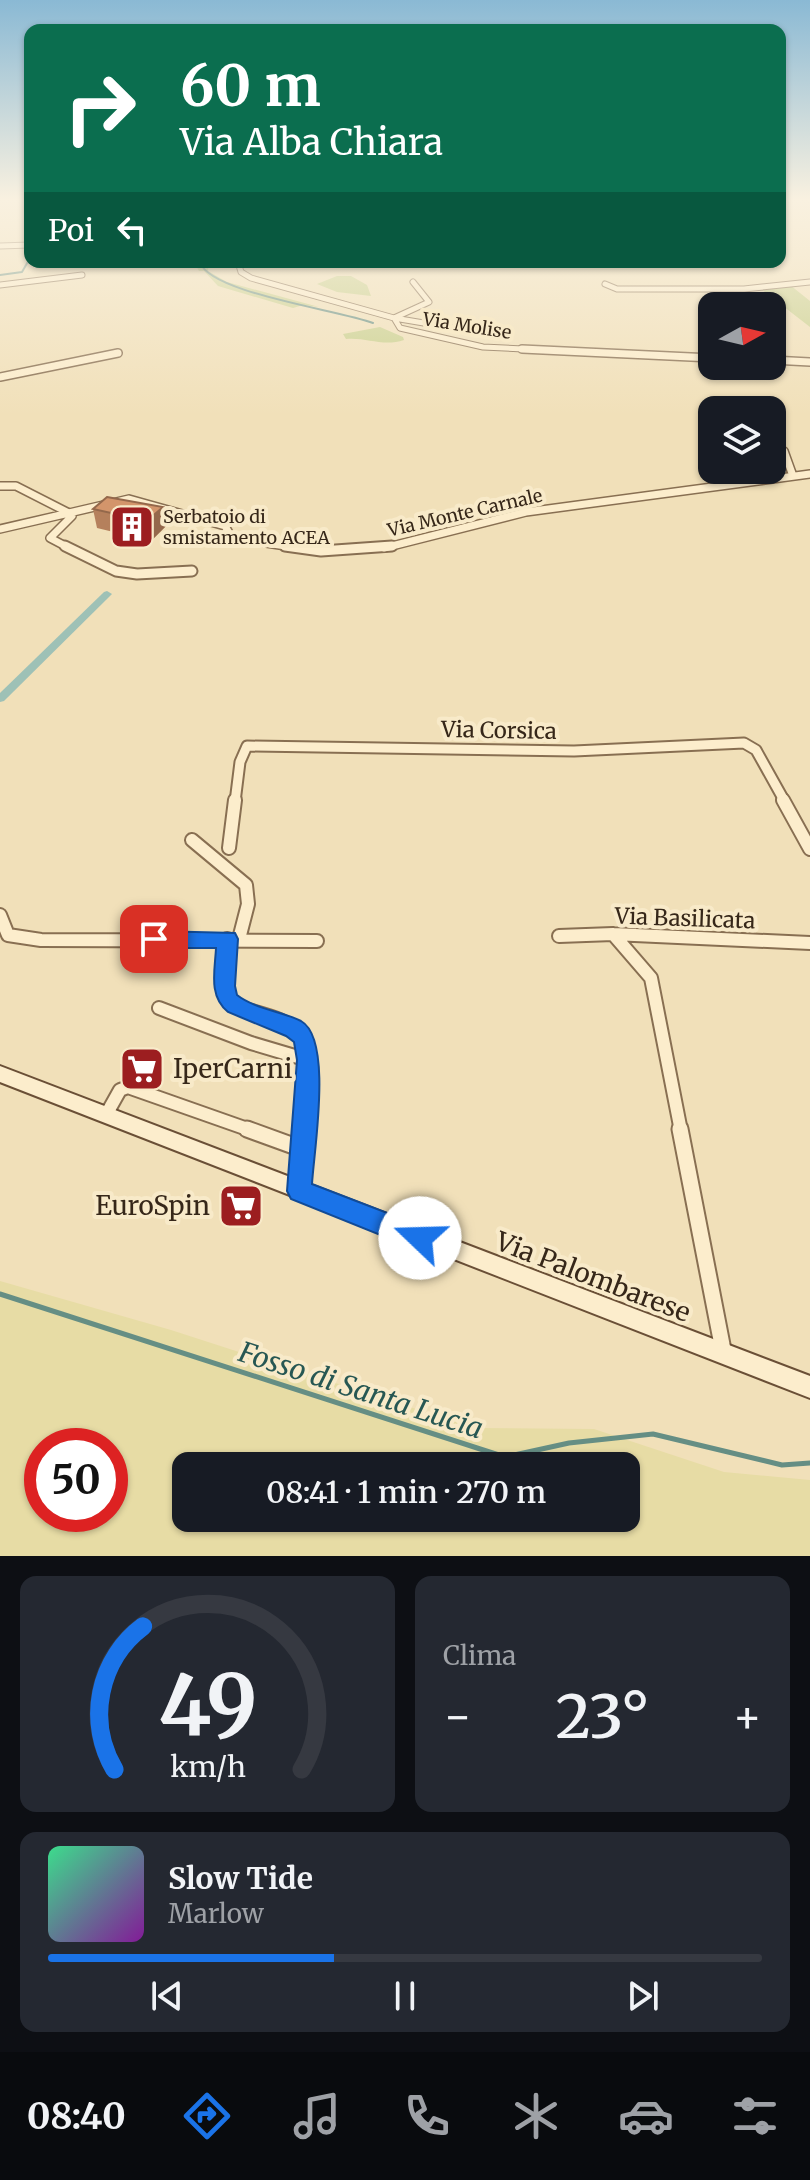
<!DOCTYPE html>
<html lang="it">
<meta charset="utf-8">
<style>
:root{--surface:#171b24;--page:#242831;--text:#f1f3f6;--muted:#9ea1a6;--line:#363941;--accent:#1a73e8}
body{margin:0;font-family:Merriweather,serif;background:var(--page);color:var(--text);height:100vh;display:flex;flex-direction:column;font-size:30px;white-space:nowrap}
*{box-sizing:border-box;margin:0}
p{font-size:26px;color:var(--muted)}
.icon{flex:none;width:44px;height:44px;fill:none;stroke:currentColor;stroke-width:2;stroke-linecap:round;stroke-linejoin:round}
.map{position:relative;height:1556px;overflow:hidden}
.panel{display:flex;flex-direction:column;gap:20px;padding:20px;background:#0d0f14;flex:1}
.panel>*{flex:none}
.hud{position:absolute;left:24px;top:24px;width:762px;height:244px;border-radius:16px;box-shadow:0 2px 6px #0004;background:#0b6e4f;color:#fff;overflow:hidden}
.needle{width:52px;rotate:82deg}
.tools{position:absolute;left:698px;top:292px;display:grid;gap:16px}
.tools a{display:grid;place-items:center;width:88px;height:88px;border-radius:16px;background:var(--surface);box-shadow:0 2px 6px #0004;font-size:40px}
.speed{position:absolute;left:24px;top:1428px;display:flex;gap:16px;font-size:40px;font-weight:700;text-align:center}
.speed>*{display:grid;place-content:center;width:104px;height:104px;border-radius:50%;background:var(--surface);box-shadow:0 2px 6px #0004;line-height:1}
.speed .limit{border:12px solid #d22;background:#fff;color:#111}
.pin{position:absolute;display:grid;place-items:center;width:68px;height:68px;color:#fff;margin:-34px;border-radius:16px;box-shadow:0 4px 12px #0006}
.me{position:absolute;width:88px;margin:-44px;rotate:291deg;stroke-linejoin:round;filter:drop-shadow(0 0 6px #0008)}
.turn{display:flex;align-items:center;gap:28px;height:168px;padding:0 24px;font-size:36px}
.turn .icon{width:104px;height:104px;stroke-width:2.5}
.turn b{display:block;font-size:56px;line-height:68px}
.then{display:flex;align-items:center;height:76px;padding:0 24px;background:#0003;gap:16px;font-size:30px}
.big{font-size:60px;font-weight:600;line-height:1.1}
.panel .tile{flex:1;display:flex;flex-direction:column;justify-content:center;gap:12px;min-width:0;padding:0 28px;border-radius:16px;background:var(--page)}
.panel .dial{align-items:center;gap:0}
.dial svg{height:208px;overflow:visible;fill:none;stroke:var(--line);stroke-width:7;stroke-linecap:round;text-anchor:middle}
.dial text{fill:var(--text);stroke:none}
.song{display:flex;align-items:center;gap:24px}
.cover{width:96px;height:96px;border-radius:12px;background:linear-gradient(135deg,hsl(150 70% 55%),hsl(290 70% 35%))}
.played{height:8px;border-radius:4px;background:linear-gradient(90deg,var(--accent) 40%,var(--line) 40%)}
.keys{display:flex;justify-content:space-around;direction:ltr}
.heat{display:flex;justify-content:space-between;align-items:center;font-size:44px;direction:ltr}
.panel .tiles{flex:1;display:grid;gap:20px;grid-template-columns:1fr 1fr}
.tile:last-child{grid-column:span 2}
.trip{position:absolute;left:172px;top:1452px;width:468px;height:80px;border-radius:16px;background:var(--surface);box-shadow:0 2px 6px #0004;font-weight:600;line-height:80px;text-align:center}
.dock{display:flex;height:128px;justify-content:space-around;align-items:center;background:#090b0e;color:var(--muted)}
.dock .icon{width:56px;height:56px}
.dock .on{color:var(--accent)}
.dock b{font-size:36px;color:var(--text)}
.map>svg:first-child{display:block}
.farmland{fill:#e7dca5;fill-rule:evenodd}
.green{fill:#c8cf8c}
.lines{fill:none;stroke-linecap:round;stroke-linejoin:round}
.stream-far1{stroke:#658e84;stroke-width:2}
.stream{stroke:#658e84;stroke-width:5}
.canal{fill:#9ec1b6;fill-rule:evenodd}
.minor-far4-casing{stroke:#886f52;stroke-width:7}
.minor-far3-casing{stroke:#886f52;stroke-width:10}
.minor-far2-casing{stroke:#886f52;stroke-width:13}
.minor-far1-casing{stroke:#886f52;stroke-width:16}
.minor-casing{stroke:#886f52;stroke-width:19}
.secondary-casing{stroke:#6a4f36;stroke-width:4}
.minor-far4{stroke:#fcedcc;stroke-width:5}
.minor-far3{stroke:#fcedcc;stroke-width:7}
.minor-far2{stroke:#fcedcc;stroke-width:9}
.minor-far1{stroke:#fcedcc;stroke-width:12}
.minor{stroke:#fcedcc;stroke-width:15}
.secondary{fill:#fcedcc;fill-rule:evenodd}
.wall{fill:#b5805c}
.shaded-wall{fill:#94684b}
.building{fill:#d3956b;stroke:#94684b;stroke-width:2}
.route{fill:#1a73e8;stroke:#114b97;stroke-width:2}
.labels{text-anchor:middle;stroke-width:8;stroke-linejoin:round;paint-order:stroke}
.far-street-label{font-size:18px;fill:#362719;stroke:#f8eac9}
.far-poi-label{font-size:18px;fill:#362719;stroke:#f8eac9;text-anchor:start}
.street-label{font-size:22px;fill:#362719;stroke:#f8eac9}
.near-poi-label{font-size:26px;fill:#362719;stroke:#f8eac9;text-anchor:start}
.near-street-label{font-size:26px;fill:#362719;stroke:#f8eac9}
.near-water-label{font-size:28px;font-style:italic;fill:#275753;stroke:#f8eac9}
</style>
<div class="map">
<svg width="810" height="1556" viewBox="0 0 810 1556">
<rect width="100%" height="100%" fill="#f1e0b9"/>
<path class="farmland" d="M0,1281l171,49 304,98 119,1 130,43 86,8v76h-810zM42,1446h68v68h-68zM186,1466h440v52h-440z"/>
<path class="green" d="M194,262h15l-1,9 19,11 92,25 -16,-2 -10,3 -75,-22 -14,-15h-5z
M337,276h14l16,9 4,11 -34,-4 -20,-8z
M790,285l20,16v26l-49,-38z
M380,327l23,10 1,3c-21,7 -38,-3 -58,-1l-3,-5z"/>
<g class="lines">
<path class="stream-far1" d="M200,262c9,31 139,48 173,61
M0,275l22,-3 8,-14"/>
<path class="stream" d="M0,1294l505,163 64,-14 84,-9 129,31 28,-2"/>
<path class="canal" d="M107,591l5,3 -2,2 -106,105 -4,1v-9l104,-101z"/>
<g class="minor-far4-casing">
<path id="minor-far4" d="M0,246l30,-1
M238,262l3,10 10,6 143,40 6,10 83,19 81,4
M605,284l12,5h127l66,-7
M0,285l82,-10
M394,318l89,15
M394,318l35,-16 -16,-20"/>
</g>
<g class="minor-far3-casing">
<path id="minor-far3" d="M522,349l190,9
M772,360l38,2
M0,377l118,-24
M772,446l12,5 9,25
M0,486h16l53,27 60,-14 96,27 7,12 67,10
M0,529l69,-16
M69,548l-19,-10 22,-22
M384,548l142,-36 284,-38"/>
</g>
<g class="minor-far2-casing">
<path id="minor-far2" d="M65,546l51,25 21,3 55,-3
M285,546l36,5 71,-5
M235,802l5,-40 7,-16 327,5 170,-8 12,7 29,52"/>
</g>
<g class="minor-far1-casing">
<path id="minor-far1" d="M783,800l27,49
M192,840l54,45 2,19 -9,35
M229,848l6,-48
M0,915l8,20 33,5 276,1
M613,934l38,44 30,153
M559,936l54,-2 197,9
M227,939c-2,23 -10,49 9,67 18,7 50,11 63,27 15,17 7,76 6,98
M159,1008l92,35 57,17
M106,1115l14,-25 8,-3 125,44"/>
</g>
<g class="minor-casing">
<path id="minor" d="M247,1129l55,20
M680,1129l44,226
M299,1191l6,-62"/>
</g>
<g class="secondary-casing">
<path id="secondary" d="M0,1066l810,310v22l-810,-316z"/>
</g>
<use href="#minor-far4" class="minor-far4"/>
<use href="#minor-far3" class="minor-far3"/>
<use href="#minor-far2" class="minor-far2"/>
<use href="#minor-far1" class="minor-far1"/>
<use href="#minor" class="minor"/>
<use href="#secondary" class="secondary"/>
</g>
<path class="wall" d="M93,509l73,17 -15,15 -54,-13z"/>
<path class="shaded-wall" d="M163,507l3,19 -15,15 -4,-20z"/>
<path class="building" d="M107,497l56,10 -16,14 -54,-12z"/>
<linearGradient id="sky" x2="0" y2="1"><stop stop-color="#8ab9d4"/><stop offset="0.48" stop-color="#f9f1e0"/><stop offset="1" stop-color="#f9f1e0" stop-opacity="0"/></linearGradient>
<rect width="810" height="415" fill="url(#sky)"/>
<path class="route" d="M154,931l81,2 3,6 -3,47 2,9c18,14 44,16 64,26 32,18 13,128 11,163l117,45 4,9 -4,9 -9,4 -129,-52 -4,-8 10,-131 -3,-18 -8,-6 -58,-24c-20,-16 -13,-42 -12,-64h-62l-8,-3 -3,-6 3,-6z"/>
<defs>
<g id="building-square" transform="scale(2.3)"><rect x="-9" y="-9" width="18" height="18" rx="4" fill="#9c1e20" stroke="#f8eac9"/><path d="M-4-6H4V6H1V3H-1V6H-4ZM-2.5-4.3h1.7v1.8h-1.7ZM.8-4.3h1.7v1.8H.8ZM-2.5-1h1.7V.8h-1.7ZM.8-1h1.7V.8H.8Z" fill="#fff"/></g>
<g id="supermarket-square" transform="scale(2.3)"><rect x="-9" y="-9" width="18" height="18" rx="4" fill="#9c1e20" stroke="#f8eac9"/><path d="M-6-5.5h2.5l.6 2H6L4.5 2H-2.5L-4.4-4H-6ZM-1.5 3.2a1.3 1.3 0 1 0 .1 0ZM3 3.2a1.3 1.3 0 1 0 .1 0Z" fill="#fff"/></g>
</defs>
<g fill-rule="evenodd">
<use href="#building-square" x="132" y="527"/>
<use href="#supermarket-square" x="142" y="1069"/>
<use href="#supermarket-square" x="241" y="1206"/>
</g>
<g class="labels">
<g class="far-street-label">
<text transform="translate(467 326) rotate(9)" y="6">Via Molise</text>
<text transform="translate(465 513) rotate(-13)" y="6">Via Monte Carnale</text>
</g>
<g class="far-poi-label">
<text x="163" y="523">Serbatoio di<tspan x="163" dy="21">smistamento ACEA</tspan></text>
</g>
<g class="street-label">
<text transform="translate(499 730) rotate(1)" y="8">Via Corsica</text>
<text transform="translate(685 918) rotate(2)" y="8">Via Basilicata</text>
</g>
<g class="near-poi-label">
<text x="173" y="1078">IperCarni</text>
<text x="210" y="1215" text-anchor="end">EuroSpin</text>
</g>
<g class="near-street-label">
<text transform="translate(593 1277) rotate(21)" y="9">Via Palombarese</text>
</g>
<g class="near-water-label">
<text transform="translate(361 1390) rotate(18)" y="10">Fosso di Santa Lucia</text>
</g>
</g>
</svg>
<div class="tools">
<a><svg class="needle" viewBox="-14 -14 28 28"><path d="M0-13l5 13h-10z" fill="#e53935"/><path d="M0 13l5-13h-10z" fill="#9ea1a6"/></svg></a>
<a><svg class="icon" aria-label="layers" viewBox="0 0 24 24"><path d="M12 4l9 5-9 5-9-5zM3 14l9 5 9-5"/></svg></a>
</div>
<div class="speed"><div class="limit">50</div></div>
<div class="pin" style="left:154px;top:939px;background:#d93025"><svg class="icon" aria-label="arrive" viewBox="0 0 24 24"><path d="M6 21V4h12l-3 4 3 4H6"/></svg></div>
<svg class="me" style="left:420px;top:1238px" viewBox="-20 -20 40 40"><circle r="19" fill="#fff"/><path d="M0-13L10 11 0 6-10 11z" fill="#1a73e8"/></svg>
<div class="trip">08:41 · 1 min · 270 m</div>
<div class="hud">
<div class="turn"><svg class="icon" aria-label="right" viewBox="0 0 24 24"><path d="M7 20v-9h11M14 6l5 5-5 5"/></svg><div><b>60 m</b>Via Alba Chiara</div></div>
<div class="then">Poi<svg class="icon" aria-label="left" viewBox="0 0 24 24"><path d="M17 20v-9H6M10 6l-5 5 5 5"/></svg></div>
</div>
</div>
<section class="panel">
<div class="tiles">
<div class="tile dial"><svg viewBox="0 0 100 80">
<path d="M14 69A42 42 0 1 1 86 69"/>
<path d="M14 69A42 42 0 0 1 25 14" stroke="#1a73e8"/>
<text x="50" y="56" font-size="32" font-weight="700">49</text>
<text x="50" y="72" font-size="11">km/h</text>
</svg></div>
<div class="tile"><p>Clima</p>
<div class="heat"><a>−</a><b class="big">23°</b><a>+</a></div>
</div>
<div class="tile">
<div class="song"><i class="cover"></i><div><b>Slow Tide</b><p>Marlow</p></div></div>
<div class="played"></div>
<div class="keys"><svg class="icon" aria-label="previous" viewBox="0 0 24 24"><path d="M18 5L8 12l10 7zM5 5v14"/></svg><svg class="icon" aria-label="pause" viewBox="0 0 24 24"><path d="M8 5v14M16 5v14"/></svg><svg class="icon" aria-label="next" viewBox="0 0 24 24"><path d="M6 5l10 7-10 7zM19 5v14"/></svg></div>
</div>
</div>
</section>
<nav class="dock">
<b>08:40</b>
<svg class="icon on" aria-label="directions" viewBox="0 0 24 24"><path d="M12 3l9 9-9 9-9-9zM9 14v-3h6M13 9l2 2-2 2"/></svg>
<svg class="icon" aria-label="music" viewBox="0 0 24 24"><path d="M9 18V5l10-2v13"/><circle cx="6" cy="18" r="3"/><circle cx="16" cy="16" r="3"/></svg>
<svg class="icon" aria-label="phone" viewBox="0 0 24 24"><path d="M5 4h4l2 5-3 2q2 4 5 5l2-3 5 2v4C11 20 4 13 5 4z"/></svg>
<svg class="icon" aria-label="climate" viewBox="0 0 24 24"><path d="M12 3v18M4 7l16 10M4 17L20 7"/></svg>
<svg class="icon" aria-label="car" viewBox="0 0 24 24"><path d="M5 17H2v-5l4-1 3-4h7l3 4 3 1v5h-3M9 17h6M6 11h13"/><circle cx="7" cy="17" r="2"/><circle cx="17" cy="17" r="2"/></svg>
<svg class="icon" aria-label="filters" viewBox="0 0 24 24"><path d="M4 7h16M4 17h16"/><circle cx="9" cy="7" r="2"/><circle cx="15" cy="17" r="2"/></svg>
</nav>
